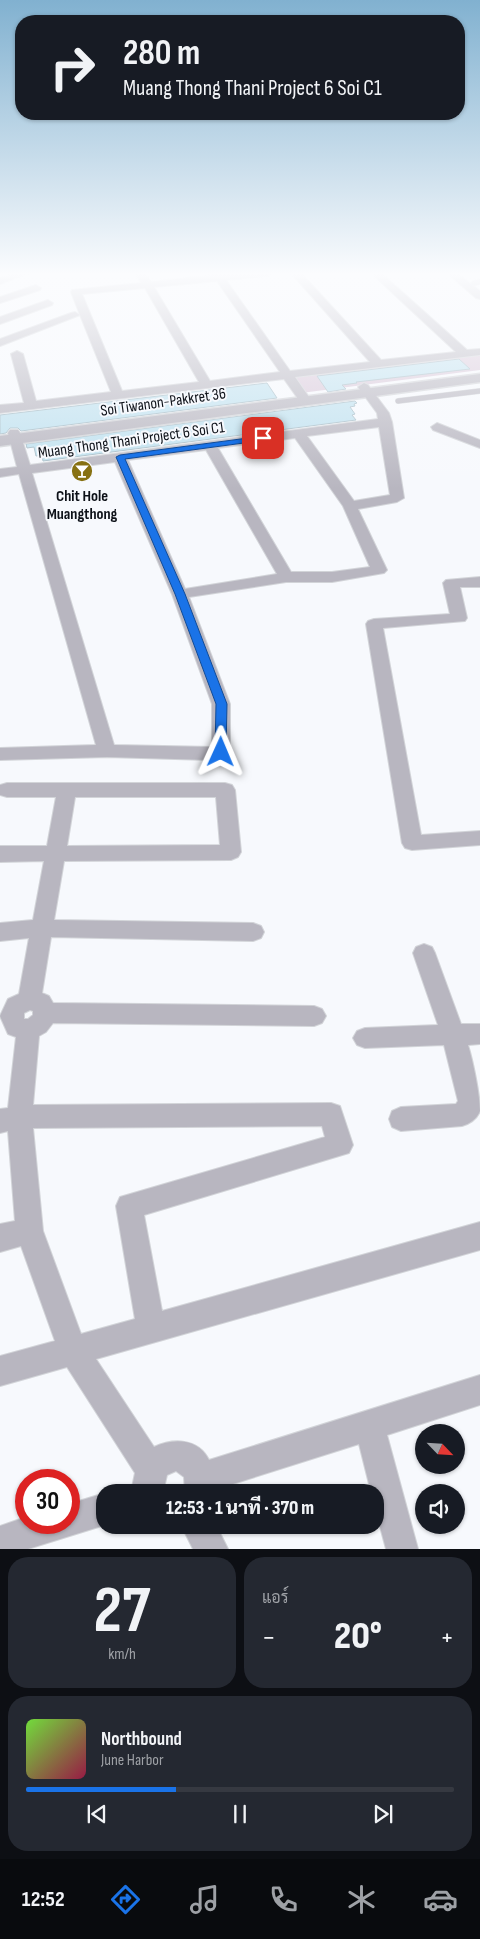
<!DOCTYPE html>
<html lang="th">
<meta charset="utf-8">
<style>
:root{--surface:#171b24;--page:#242831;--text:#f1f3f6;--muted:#9ea1a6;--line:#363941;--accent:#1a73e8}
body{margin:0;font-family:"Sofia Sans Condensed",Sarabun,sans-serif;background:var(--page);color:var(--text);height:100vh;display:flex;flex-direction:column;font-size:19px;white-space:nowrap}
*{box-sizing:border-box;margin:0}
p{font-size:16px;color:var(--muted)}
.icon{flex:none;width:28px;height:28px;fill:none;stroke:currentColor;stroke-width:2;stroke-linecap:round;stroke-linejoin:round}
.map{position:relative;height:1549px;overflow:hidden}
.panel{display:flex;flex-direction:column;gap:8px;padding:8px;background:#0d0f14;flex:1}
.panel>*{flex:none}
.guide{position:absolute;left:15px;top:15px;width:450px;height:105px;border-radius:20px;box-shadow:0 1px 4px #0004;background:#171b24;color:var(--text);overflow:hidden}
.needle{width:32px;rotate:115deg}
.buttons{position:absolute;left:415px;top:1424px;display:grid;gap:10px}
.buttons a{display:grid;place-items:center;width:50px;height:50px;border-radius:50%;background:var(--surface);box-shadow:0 1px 4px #0004;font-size:25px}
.speed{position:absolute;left:15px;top:1469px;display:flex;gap:10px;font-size:25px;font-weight:700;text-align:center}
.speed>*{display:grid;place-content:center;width:65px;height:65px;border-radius:50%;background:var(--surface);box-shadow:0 1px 4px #0004;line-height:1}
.speed .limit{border:8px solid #d22;background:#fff;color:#111}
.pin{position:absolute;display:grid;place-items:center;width:42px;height:42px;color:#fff;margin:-21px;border-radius:10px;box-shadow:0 2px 8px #0006}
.me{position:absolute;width:55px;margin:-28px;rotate:1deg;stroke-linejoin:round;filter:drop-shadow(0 0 4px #0008)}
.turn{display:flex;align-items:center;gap:18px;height:105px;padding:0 25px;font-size:22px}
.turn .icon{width:65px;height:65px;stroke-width:2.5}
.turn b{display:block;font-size:35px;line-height:42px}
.big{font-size:38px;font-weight:800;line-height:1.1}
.panel .widget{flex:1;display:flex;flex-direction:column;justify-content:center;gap:8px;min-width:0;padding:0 18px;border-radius:20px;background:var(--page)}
.panel .dial{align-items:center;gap:0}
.dial b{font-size:65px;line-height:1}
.song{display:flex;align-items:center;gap:15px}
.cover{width:60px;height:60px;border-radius:8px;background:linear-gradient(135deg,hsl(100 70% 55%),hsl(340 70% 35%))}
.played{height:5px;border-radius:2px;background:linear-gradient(90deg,var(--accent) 35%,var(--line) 35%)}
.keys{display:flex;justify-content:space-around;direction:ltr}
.heat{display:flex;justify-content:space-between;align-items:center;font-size:28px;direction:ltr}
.panel .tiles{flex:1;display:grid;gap:8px;grid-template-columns:1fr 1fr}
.widget:last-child{grid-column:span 2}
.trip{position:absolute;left:96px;top:1484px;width:288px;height:50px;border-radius:20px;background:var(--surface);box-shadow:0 1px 4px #0004;font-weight:800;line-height:50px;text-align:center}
.tab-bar{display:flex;height:80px;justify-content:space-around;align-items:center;background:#090b0e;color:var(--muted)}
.tab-bar .icon{width:35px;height:35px}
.tab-bar .current{color:var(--accent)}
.tab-bar b{font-size:22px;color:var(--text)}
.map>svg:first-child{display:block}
.green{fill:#d9c8d9}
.building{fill:#bfe1ef;stroke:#a5bcc6}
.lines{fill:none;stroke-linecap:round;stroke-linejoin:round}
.service-casing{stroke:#d2d4d8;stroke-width:6}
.minor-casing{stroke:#d2d4d8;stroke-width:2}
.tertiary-casing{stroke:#d2d4d8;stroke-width:3}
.service{stroke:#b8b6c0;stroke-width:5}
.minor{fill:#b8b6c0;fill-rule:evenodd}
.tertiary{fill:#b8b6c0;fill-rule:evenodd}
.route{fill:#1a73e8;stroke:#114b97}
.labels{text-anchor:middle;stroke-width:4;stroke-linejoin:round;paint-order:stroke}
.far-street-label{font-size:16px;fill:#0d1118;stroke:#f7f9fd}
.far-poi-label{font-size:16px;font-weight:bold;fill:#0d1118;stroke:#f7f9fd}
</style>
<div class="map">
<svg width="480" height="1549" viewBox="0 0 480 1549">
<rect width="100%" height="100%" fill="#f7f9fd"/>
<path class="green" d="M480,352v18l-179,23 -14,-18z"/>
<path class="building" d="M459,359l11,10 -114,13 1,1 -15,2 4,4 -18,3 -11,-16z
M267,383l10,15 -256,33 -3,-3h-8l-4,5 -6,1v-19z
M355,401l2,2 -3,1 1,2 -5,1 5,7 -3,1 4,5 -313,41 -1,-6 -6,1 -2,-9 -7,1 -1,-4z"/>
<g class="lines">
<g class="service-casing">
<path id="service" d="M474,283l6,-1
M398,401l82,-10"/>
</g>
<g class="minor-casing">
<path id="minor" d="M16,273h13l-29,11v-6z
M140,273h5l6,9 62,-7 -2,-2h10l1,2 50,-2 -5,3 -41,4 64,91 80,-9 -79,-89h10l80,87 75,-8 -85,-79h10l86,77 13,-1v6l-185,22 16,23 -6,4 -4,-1 -17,-24 -284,34v-8l24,-2 -13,-49 6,-3 6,3 13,47 75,-9 -31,-77 -80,31v-7l71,-26 4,-1 5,3 -9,-23 1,-2 69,-7 -4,-8zM217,281l63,91 -70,9 -56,-94zM145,288l54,94 -77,9 -40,-97z
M447,273h10l23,18v8l-4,-1z
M36,285l5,3 -1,2 -40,13v-6z
M48,300l5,3 -1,2 -52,19v-7z
M364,383l4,2 21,28 3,9 12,76 -7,4 -39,7 29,61 -3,3 -52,9h-46l-97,15 41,107v48l-3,4 -18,4 -102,-3 -107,3v-12l96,-3 -77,-271 -19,3v-8l17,-2 -9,-34 2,-3h8l2,3 10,32 348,-46 -1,-6 -19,-26zM379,427l11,68 -36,6 -47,-65zM295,438l48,68 27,61 -38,5h-41l-73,-124zM206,450l71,124 -92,15 -57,-129zM115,462l57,132 40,110v43l-98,-2 -82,-272z
M437,423l43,17v8l-47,-18 -2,-3z
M480,577v10h-20l7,31 -2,3 -82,7 38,207 59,-4v14l-68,5 -7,-2 -3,-5 -36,-219 2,-3 6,-2 76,-5 -7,-31 3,-3z
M7,783h218l7,2 3,5 6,62 -3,5 -7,3 -167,1 -10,59 199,3 8,3 3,6 -3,6 -8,3 -202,-4 -9,56 7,3 4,7 261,3 8,3 4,7 -4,7 -8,3 -261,-3 -7,9 -7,4 -6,69 298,-2 9,3 13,39 -4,8 -205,62 18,96 318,-89v28l-384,109 58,88c19,-9 44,-9 55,13l271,-85v30l-93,30 31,114h-32l-11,-41v-16h-4l-12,-48 -142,45v3h-32l-1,-15 -8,-6 -9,4 -4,17h-32l4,-19 -68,-106 -67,19v-30l55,-15 -34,-95 -21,6v-28l15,-3 -7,-90 -8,2v-24l8,-1 8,-71 -8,-3 -8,-18 8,-17 11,-5 10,-56 -29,3v-18l33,-3 11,-59 -44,1v-16h47l9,-49h-49l-7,-2v-10zM75,797h141l4,48 -153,1zM30,1010l3,1v4l-5,4h-4v-6zM322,1126l3,11 -205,60 -4,9 19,113 -54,15 -38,-103 -10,-103z
M424,944l8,3 3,6 26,71h19v20l-12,1c5,16 12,50 12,66 -3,8 -11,13 -18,15l-61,5 -9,-4 -3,-8 3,-8 9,-4 55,-3 2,-3 -14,-56 -79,3 -8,-3 -4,-7 4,-7 8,-3 73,-3 -25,-72 3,-6z
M105,1493v32l-77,24h-28v-23l26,-9v5h43v-18z
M181,1525h35l12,24h-35z"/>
</g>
<g class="tertiary-casing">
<path id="tertiary" d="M480,374v8l-480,64v-10z"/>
</g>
<use href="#service" class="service"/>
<use href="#minor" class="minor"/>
<use href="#tertiary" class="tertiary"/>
</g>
<linearGradient id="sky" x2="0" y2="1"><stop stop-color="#81b1d0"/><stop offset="0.56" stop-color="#fbfcfe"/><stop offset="1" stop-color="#fbfcfe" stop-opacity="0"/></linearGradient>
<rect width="480" height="489" fill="url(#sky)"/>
<path class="route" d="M263,436l4,2 -1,2 -141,19 60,135 42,110 -1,48 -5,4 -6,-4 1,-48 -41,-110 -59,-137 4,-2z"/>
<defs>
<g id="bar-disc" transform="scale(1.125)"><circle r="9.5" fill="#877112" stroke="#f7f9fd"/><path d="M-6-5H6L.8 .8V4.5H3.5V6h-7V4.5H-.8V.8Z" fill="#fff"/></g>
</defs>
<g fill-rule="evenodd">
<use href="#bar-disc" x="82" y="471"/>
</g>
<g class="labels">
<g class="far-street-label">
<text transform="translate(163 401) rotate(-8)" y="6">Soi Tiwanon-Pakkret 36</text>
<text transform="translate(131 439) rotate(-8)" y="6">Muang Thong Thani Project 6 Soi C1</text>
</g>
<g class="far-poi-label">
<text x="82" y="501">Chit Hole<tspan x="82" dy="18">Muangthong</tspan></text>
</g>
</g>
</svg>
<div class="buttons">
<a><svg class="needle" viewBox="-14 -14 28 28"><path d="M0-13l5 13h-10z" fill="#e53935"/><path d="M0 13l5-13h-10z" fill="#9ea1a6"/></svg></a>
<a><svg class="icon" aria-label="sound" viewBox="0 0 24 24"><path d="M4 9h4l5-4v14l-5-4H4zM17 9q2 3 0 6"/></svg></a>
</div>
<div class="speed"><div class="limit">30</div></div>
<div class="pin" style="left:263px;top:438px;background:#d93025"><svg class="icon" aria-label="arrive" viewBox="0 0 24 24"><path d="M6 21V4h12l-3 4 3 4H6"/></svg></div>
<svg class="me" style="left:221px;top:752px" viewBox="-20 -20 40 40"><path d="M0-17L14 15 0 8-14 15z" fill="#1a73e8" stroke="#fff" stroke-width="4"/></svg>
<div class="trip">12:53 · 1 นาที · 370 m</div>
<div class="guide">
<div class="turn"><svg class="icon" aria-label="right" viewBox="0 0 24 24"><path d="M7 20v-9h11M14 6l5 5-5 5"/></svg><div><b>280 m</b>Muang Thong Thani Project 6 Soi C1</div></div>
</div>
</div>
<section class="panel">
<div class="tiles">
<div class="widget dial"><b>27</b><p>km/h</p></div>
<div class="widget"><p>แอร์</p>
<div class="heat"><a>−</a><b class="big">20°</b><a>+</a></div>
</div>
<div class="widget">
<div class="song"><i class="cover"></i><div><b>Northbound</b><p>June Harbor</p></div></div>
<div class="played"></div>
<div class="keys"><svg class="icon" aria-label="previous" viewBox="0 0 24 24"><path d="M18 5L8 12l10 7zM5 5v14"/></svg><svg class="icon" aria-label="pause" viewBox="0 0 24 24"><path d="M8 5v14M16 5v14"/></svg><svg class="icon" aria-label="next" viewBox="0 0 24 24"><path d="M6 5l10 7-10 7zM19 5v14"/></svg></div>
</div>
</div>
</section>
<nav class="tab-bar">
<b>12:52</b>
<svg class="icon current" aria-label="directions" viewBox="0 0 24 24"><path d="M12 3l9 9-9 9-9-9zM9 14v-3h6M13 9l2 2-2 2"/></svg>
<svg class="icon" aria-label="music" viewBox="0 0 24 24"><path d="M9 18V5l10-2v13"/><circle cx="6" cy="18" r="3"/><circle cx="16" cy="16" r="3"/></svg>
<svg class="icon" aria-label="phone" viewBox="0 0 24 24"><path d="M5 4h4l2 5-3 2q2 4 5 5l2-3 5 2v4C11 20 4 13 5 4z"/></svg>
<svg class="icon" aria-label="climate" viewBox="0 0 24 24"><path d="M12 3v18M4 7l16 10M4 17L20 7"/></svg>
<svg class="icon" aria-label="car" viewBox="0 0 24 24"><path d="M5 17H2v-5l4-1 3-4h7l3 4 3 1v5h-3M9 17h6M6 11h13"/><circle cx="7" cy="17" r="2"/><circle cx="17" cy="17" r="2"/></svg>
</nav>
